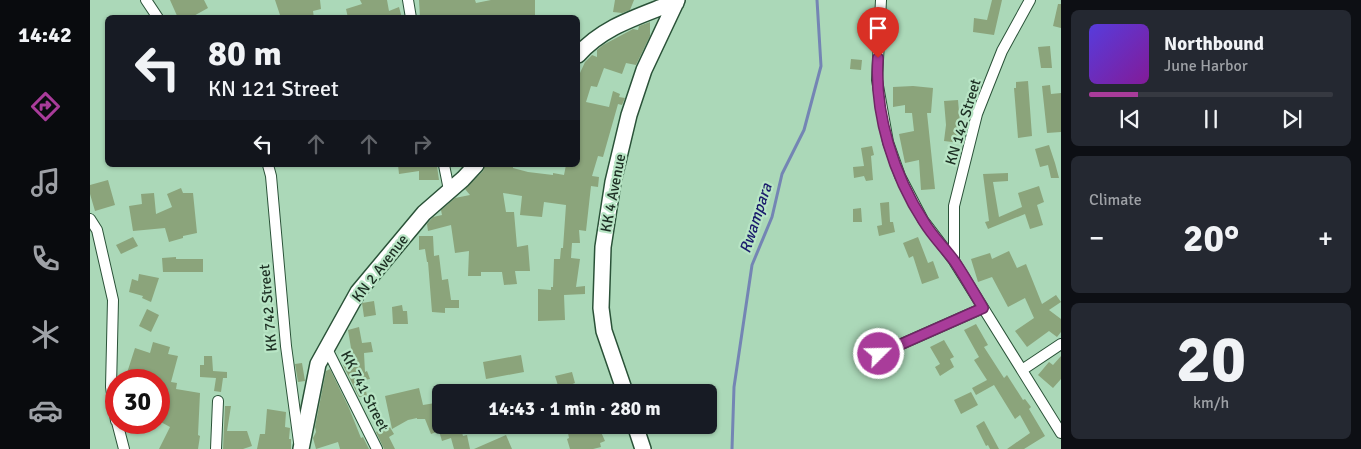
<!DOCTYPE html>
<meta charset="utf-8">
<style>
:root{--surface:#171b24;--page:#242831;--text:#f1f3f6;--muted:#9ea1a6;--line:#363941;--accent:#a93c9a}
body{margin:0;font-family:Signika,sans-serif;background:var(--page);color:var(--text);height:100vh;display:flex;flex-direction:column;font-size:19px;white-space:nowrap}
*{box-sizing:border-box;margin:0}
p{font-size:16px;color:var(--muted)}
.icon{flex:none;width:28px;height:28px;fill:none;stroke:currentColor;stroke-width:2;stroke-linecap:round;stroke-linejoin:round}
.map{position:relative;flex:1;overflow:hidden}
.drawer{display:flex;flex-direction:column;gap:10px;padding:10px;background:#0d0f14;width:300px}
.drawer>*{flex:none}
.banner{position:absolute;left:15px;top:15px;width:475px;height:152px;border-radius:8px;box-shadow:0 1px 4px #0004;background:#171b24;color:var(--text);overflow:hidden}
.speed{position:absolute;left:15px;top:369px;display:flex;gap:10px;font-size:25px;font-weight:700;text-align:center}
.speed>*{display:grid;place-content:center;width:65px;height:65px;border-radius:50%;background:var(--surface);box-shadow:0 1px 4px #0004;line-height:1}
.speed .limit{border:8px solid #d22;background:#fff;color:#111}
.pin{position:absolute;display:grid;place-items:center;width:42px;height:42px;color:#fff;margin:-51px -21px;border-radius:50% 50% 50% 0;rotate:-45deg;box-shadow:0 0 5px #0007}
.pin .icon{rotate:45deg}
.me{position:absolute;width:55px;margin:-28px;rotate:67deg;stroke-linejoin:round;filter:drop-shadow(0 0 4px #0008)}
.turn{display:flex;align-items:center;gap:18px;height:105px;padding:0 20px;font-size:22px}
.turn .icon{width:65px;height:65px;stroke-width:2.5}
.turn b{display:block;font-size:35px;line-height:42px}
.lanes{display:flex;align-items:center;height:48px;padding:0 20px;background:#0003;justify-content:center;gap:25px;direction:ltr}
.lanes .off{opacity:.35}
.big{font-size:38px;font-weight:700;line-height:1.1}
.drawer .widget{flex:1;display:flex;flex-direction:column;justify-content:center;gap:8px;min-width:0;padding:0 18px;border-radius:8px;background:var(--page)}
.drawer .dial{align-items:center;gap:0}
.dial b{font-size:65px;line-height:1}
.song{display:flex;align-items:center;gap:15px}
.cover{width:60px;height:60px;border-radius:8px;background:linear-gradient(135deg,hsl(250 70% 55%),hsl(290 70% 35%))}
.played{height:5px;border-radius:2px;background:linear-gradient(90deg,var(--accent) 20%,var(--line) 20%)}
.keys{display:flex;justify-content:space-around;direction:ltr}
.heat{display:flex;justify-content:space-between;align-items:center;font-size:28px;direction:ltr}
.trip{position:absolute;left:342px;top:384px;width:285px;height:50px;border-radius:8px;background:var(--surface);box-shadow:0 1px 4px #0004;font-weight:700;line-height:50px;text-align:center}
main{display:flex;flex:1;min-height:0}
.menu{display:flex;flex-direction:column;width:90px;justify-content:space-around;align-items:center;background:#090b0e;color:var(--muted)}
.menu .icon{width:35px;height:35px}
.menu .selected{color:var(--accent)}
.menu b{font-size:22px;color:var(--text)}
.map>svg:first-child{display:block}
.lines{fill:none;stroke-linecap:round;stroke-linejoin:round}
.stream{stroke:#7485b4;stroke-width:3}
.building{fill:#8ba47b}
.street-casing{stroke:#2a5238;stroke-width:12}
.secondary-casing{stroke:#2a5238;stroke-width:18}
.street{stroke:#fff;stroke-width:10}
.secondary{stroke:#fff;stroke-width:15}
.route-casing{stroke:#6e2764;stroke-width:12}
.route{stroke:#a93c9a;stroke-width:9}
.labels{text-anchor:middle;stroke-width:4.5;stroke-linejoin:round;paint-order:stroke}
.street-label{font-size:15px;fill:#1d2f23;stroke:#b8e5c5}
.water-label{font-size:16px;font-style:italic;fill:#1a1b6c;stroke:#b8e5c5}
</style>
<main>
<nav class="menu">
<b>14:42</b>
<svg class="icon selected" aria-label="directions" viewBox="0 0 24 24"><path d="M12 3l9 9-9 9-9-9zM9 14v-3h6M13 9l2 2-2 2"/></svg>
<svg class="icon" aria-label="music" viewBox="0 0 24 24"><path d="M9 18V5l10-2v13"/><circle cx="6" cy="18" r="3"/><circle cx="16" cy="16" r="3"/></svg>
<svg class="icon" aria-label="phone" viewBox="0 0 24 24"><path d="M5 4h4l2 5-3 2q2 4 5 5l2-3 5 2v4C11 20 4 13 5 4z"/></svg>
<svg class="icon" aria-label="climate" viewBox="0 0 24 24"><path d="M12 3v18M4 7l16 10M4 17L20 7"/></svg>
<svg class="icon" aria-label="car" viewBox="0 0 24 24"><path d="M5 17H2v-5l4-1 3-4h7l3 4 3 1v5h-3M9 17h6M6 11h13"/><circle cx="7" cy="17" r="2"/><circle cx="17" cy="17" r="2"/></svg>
</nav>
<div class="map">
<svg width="971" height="449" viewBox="0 0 971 449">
<rect width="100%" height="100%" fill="#abd8b8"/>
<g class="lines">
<path class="stream" d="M642,449l2,-62 18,-122 20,-48 10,-43 22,-44 17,-64 -4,-66"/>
</g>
<path class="building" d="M80,0h34l4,8 -18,10h-12z
M185,0h45l1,9 -8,2 1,7h-33z
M270,0h27l2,11 10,-4 3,11h-54l-2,-9 16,-5z
M329,0h56l1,3 15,-3h44v18h-115z
M525,0h19l-4,10 -8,3 -9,-1z
M902,0h10l-8,35 -21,-3 1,-14 13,2z
M968,4h3v24l-8,-2z
M560,22v14l-14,29 -10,-2 -4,11 -18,-6 -7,19 -6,-1 -5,16 23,5 4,-16 7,3 -1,3 6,1 -3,7 -4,-1 -15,53 -5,-1 -6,20 7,1 -1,10 -7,-1 -5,45 -7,-1 1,13h-8l-1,15 9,1 -4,28 9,-1v8l-21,1 1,25 -27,1v-32l13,1v-3h2l1,-28h6l1,-11h2l3,-43 -22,-3 -2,15 -22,-2 2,-19 -19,-3 3,19h8l3,35 11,-2 2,26h-15l2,13 -13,1 -2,-13h-21v4h-13l1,-25 -14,2 -4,-28 -23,6 -1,-7 6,-7 9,-2 -1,-5 14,-12 15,-3 -5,-6 18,-18 2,-6 28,1v2l15,4 25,3v-2l11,2 2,-10h12v-94l2,2 5,-11 7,-7 5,2v-7l6,-5 30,-16 5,1 1,-4z
M960,46l2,22h-11l-3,-21z
M761,59l11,1 -1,10 -11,-1z
M938,81l4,55 -14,2 -4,-50h2v-6z
M960,85l1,9 10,-1v39l-14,1 -5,-47z
M823,86l20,2 -2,25h-4l8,76 -14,1 -2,-30 -14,3 -6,-29 15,-3 -2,-18h-7v-8l-12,2v-20z
M868,100l2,23h3l-3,20 -16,-2 2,-16 -2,-24z
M959,145l6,18 4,15h-8l-3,-13 -8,2 -5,-18z
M782,146l2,9 -3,1 2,24 -7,1 -2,-5 -10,2 -1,-11 11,-1 -3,-18z
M308,165l39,1 2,14h-20v-9l-20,3z
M918,173v8l-15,1 6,35 23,-10 -4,-14 21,-7 5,16 -7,3 6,20 -13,4 -5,-15 -37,15 -3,-7 4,-1 -6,-47z
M18,180l7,25 -20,6 -5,-17v-9z
M91,188l2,5h10l4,40 -14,3v2l-14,4 -4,-14 -32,3 -4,-25 13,-2 -1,-10 13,-1 2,21 16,-7 -5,-13z
M799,202l1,20h3l2,10 -16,4 -2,-10 5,-1 -2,-22z
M771,208l1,14h-9v-13z
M329,236h14l1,20 5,-1 3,25 6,-1 3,21h8v8h-14v5l-13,-1 -4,-50h-1l-2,-13 -6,1z
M43,237l5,9 -17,8 -5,-9z
M828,237l10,26 5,-2 6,17 -17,6 -9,-28 -4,2 -6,-15z
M919,251l8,17 9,-4 16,40 14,-9 5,7 -12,8 12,9v13l-4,5 -8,-6 -22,16 -12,-16 19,-13 -9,-20 -17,9 -16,-30 -14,5 -7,-23 19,-6 2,6z
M86,257v2h27v13h-40l-1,-14z
M49,274l20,4 -8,24 -9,-4 1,-2 -14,-4 3,-13 6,2z
M284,301l2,14 -12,2 -2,-14z
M312,305l1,6h4l1,13h-15l-1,-17z
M57,309l12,6 -8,17 -12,-6z
M886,324l12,21 -4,2 20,31 3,-3 16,25 2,-1 6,8 -2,2 16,27 -21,13h-17l23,-16 -10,-18 -5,4 -21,-34 -18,10 -4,-7 15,-8 -13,-20 5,-3 -15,-27z
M269,327l3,16 9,-1 2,10 -9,1 1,19 2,-1 3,8 -6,1 3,16 -8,1 -16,-32 3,-2v-9h6l-4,-24z
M854,340l10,17 -4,2 4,8 -14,9 -5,-9 5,-3 -10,-17z
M63,342l17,5 -2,7 10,2 -7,26 6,1 -1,6 24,4 -2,42 2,1 -2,13h-39l11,-22 -11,-6v-41h-32l3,-6 -3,-1 8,-25 15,5z
M431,355l3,17 -38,7 -3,-17z
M114,356h8l1,15 14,1v6h-4l-2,14 -7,-1 2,-13 -16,-1v-12h4z
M971,356v23l-8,9 -15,-13 11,-13 4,3z
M212,363l3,18 -7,1 -3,-18z
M240,369l19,39 12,30 2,-1 6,12h-29l-2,-7 -22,7 -3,-11 3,-6 -1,-5 11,-56z
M482,372l3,11 -5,2 3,7h-13l-5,-16z
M329,388l4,17 18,-3v23h8l2,7 10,-3 2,7 4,-1 3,14h-16l-3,-11 -9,3 -3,-10 -8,3 -6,-15h-8v-1l-9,2 -16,9 -7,-33z
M881,392l7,13 -17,9 -7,-14z
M135,406h6l-4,25h20l5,15 -9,3h-20z
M177,409l19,3 -1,15 5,1 -1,11h2v10h-34l3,-15h5z
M894,421l15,28h-9l-2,-4 -2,1 -10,-20z
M298,424l6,10 -5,3 6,12h-11l-8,-17z
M486,425h19l3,8 3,-1 4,9 -5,2 1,4 -8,2h-23l-3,-10 2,-1 -1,-5 10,-3z
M416,435l6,14h-38z"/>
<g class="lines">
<g class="street-casing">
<path id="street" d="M56,0l12,18
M318,0l3,18
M791,0l-4,80 11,62 12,34 23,44 31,41 107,172
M178,165l3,11 15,170 13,96
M354,165l5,25
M0,219l7,11 16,70 -2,87 5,34
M864,261v-55l23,-92 25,-63 28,-51
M236,347l51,102
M789,354l104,-46
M932,370l39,-26
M27,422l7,27
M126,449l2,-48"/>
</g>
<g class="secondary-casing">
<path id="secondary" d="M488,55c24,-27 56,-37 89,-50l9,-2
M535,392l-21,-61 -3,-23 2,-61 10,-65 16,-67 15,-45 33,-70
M545,425l8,24
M211,449l17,-85 40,-72 66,-79 39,-34 13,-14"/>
</g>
<use href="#street" class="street"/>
<use href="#secondary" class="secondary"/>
</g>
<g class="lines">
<g class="route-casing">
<path id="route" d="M788,58c-4,56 16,118 46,164 9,15 21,26 31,40 10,15 19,31 28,46l-104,46"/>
</g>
<use href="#route" class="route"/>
</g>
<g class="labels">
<g class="street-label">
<text transform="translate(873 122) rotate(-73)" y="5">KN 142 Street</text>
<text transform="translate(523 193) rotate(-79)" y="5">KK 4 Avenue</text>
<text transform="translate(290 268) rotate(-52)" y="5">KN 2 Avenue</text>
<text transform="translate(178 308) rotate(-95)" y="5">KK 742 Street</text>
<text transform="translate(275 391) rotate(63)" y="5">KK 741 Street</text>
</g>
<g class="water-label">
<text transform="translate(665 218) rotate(-72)" y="6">Rwampara</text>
</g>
</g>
</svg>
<div class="speed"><div class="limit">30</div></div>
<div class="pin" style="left:788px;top:58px;background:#d93025"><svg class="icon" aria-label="arrive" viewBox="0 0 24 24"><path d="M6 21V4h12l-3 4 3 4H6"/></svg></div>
<svg class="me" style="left:789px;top:354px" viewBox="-20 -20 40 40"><circle r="17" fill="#a93c9a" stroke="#fff" stroke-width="3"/><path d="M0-11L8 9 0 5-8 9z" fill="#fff"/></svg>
<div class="trip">14:43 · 1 min · 280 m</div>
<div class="banner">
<div class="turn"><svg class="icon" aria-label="left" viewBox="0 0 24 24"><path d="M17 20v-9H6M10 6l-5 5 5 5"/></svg><div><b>80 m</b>KN 121 Street</div></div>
<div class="lanes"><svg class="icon" aria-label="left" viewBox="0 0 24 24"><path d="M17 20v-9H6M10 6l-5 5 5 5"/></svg><svg class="icon off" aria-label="ahead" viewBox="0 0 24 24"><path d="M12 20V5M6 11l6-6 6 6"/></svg><svg class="icon off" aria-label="ahead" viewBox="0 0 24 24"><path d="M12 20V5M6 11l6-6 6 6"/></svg><svg class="icon off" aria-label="right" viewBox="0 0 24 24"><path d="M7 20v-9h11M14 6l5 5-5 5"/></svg></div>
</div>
</div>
<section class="drawer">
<div class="widget">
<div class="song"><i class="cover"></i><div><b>Northbound</b><p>June Harbor</p></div></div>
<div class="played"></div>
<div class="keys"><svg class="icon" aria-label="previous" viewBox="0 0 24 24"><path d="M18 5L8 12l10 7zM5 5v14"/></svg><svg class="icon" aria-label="pause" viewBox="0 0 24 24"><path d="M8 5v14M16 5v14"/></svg><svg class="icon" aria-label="next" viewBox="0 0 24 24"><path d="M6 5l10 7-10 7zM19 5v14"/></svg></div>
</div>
<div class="widget"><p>Climate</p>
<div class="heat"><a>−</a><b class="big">20°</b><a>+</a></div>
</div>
<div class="widget dial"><b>20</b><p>km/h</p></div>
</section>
</main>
